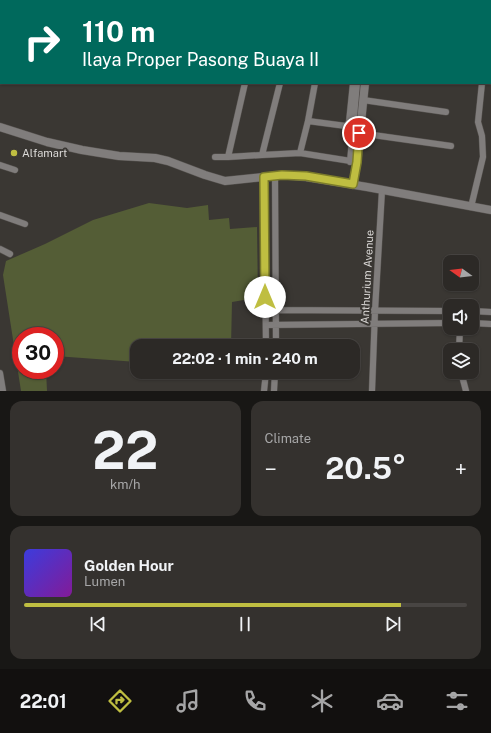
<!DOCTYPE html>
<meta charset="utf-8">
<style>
:root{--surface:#2c2926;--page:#34312e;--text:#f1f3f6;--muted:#a6a6a7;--line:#484543;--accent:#bfbe41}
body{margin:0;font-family:"Public Sans",sans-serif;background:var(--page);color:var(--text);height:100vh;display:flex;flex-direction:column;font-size:15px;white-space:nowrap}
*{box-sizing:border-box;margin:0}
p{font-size:13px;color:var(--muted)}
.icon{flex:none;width:22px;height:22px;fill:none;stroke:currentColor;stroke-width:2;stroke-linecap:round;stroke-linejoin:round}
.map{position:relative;height:391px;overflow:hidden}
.sheet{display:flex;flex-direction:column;gap:10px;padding:10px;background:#181715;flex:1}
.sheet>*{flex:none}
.banner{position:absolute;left:0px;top:0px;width:491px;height:84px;box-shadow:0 1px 3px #0004,0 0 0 1px var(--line);background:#00695c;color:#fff;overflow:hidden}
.needle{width:26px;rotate:285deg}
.tools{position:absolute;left:443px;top:255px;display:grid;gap:8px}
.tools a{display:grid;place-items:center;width:36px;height:36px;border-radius:8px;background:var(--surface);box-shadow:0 1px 3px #0004,0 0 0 1px var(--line);font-size:20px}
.speed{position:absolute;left:12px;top:327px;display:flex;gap:8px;font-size:20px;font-weight:700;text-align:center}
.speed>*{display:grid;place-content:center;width:52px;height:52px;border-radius:50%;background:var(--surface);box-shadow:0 1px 3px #0004,0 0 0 1px var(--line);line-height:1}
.speed .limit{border:6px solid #d22;background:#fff;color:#111}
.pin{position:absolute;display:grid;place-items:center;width:34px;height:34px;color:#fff;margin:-17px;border:2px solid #fff;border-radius:50%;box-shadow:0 1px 4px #0007}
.me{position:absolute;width:44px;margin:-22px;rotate:0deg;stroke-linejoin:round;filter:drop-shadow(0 0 3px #0008)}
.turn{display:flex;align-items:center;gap:14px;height:84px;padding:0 16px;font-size:18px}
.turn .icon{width:52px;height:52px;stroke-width:2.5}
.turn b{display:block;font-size:28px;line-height:34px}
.big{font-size:30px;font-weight:700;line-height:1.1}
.sheet .tile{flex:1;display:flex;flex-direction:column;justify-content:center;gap:6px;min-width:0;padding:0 14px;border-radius:12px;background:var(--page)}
.sheet .dial{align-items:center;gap:0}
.dial b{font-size:52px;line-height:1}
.song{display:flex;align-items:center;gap:12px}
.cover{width:48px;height:48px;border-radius:6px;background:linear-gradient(135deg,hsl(240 70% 55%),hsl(290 70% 35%))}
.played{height:4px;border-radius:2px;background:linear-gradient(90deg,var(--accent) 85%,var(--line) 85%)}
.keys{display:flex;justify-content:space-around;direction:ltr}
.heat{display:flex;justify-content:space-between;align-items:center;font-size:22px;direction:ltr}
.sheet .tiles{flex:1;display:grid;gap:10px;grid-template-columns:1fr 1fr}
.tile:last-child{grid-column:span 2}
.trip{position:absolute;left:130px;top:339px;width:230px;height:40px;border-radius:12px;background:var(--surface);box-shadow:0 1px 3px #0004,0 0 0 1px var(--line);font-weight:700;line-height:40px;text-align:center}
.tab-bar{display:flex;height:64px;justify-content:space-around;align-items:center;background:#12100f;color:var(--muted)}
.tab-bar .icon{width:28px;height:28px}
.tab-bar .active{color:var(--accent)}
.tab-bar b{font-size:18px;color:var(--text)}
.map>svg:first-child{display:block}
.green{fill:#545d36}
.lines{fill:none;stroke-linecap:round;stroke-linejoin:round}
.minor-casing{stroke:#575451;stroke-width:7}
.tertiary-casing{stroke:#575451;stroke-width:9}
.minor{stroke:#807d7c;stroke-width:6}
.tertiary{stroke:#807d7c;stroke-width:8}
.route-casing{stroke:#7c7c2a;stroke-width:10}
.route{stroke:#bfbe41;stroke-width:7}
.poi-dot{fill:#bfbe41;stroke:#3a3733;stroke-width:1.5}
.labels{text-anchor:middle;stroke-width:4;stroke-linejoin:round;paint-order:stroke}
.poi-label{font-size:11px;fill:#dbd9d7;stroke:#3a3733;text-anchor:start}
.street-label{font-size:11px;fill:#dbd9d7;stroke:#3a3733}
</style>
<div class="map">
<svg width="491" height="391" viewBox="0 0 491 391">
<rect width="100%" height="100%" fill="#3a3733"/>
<path class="green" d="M149,203l38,5 21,-3 1,15 20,-2 1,11 27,-2 1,72 -14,1 -12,2 -1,44h-94v16l-82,-6v-20h-34v34h25l1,21h-26l-18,-116 3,-14 39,-17 48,-24z"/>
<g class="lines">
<g class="minor-casing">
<path id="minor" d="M363,0v1
M4,1v-1
M30,1v-1
M57,1v-1
M82,1v-1
M110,1v-1
M422,1v-1
M458,1v-1
M0,21l1,-5
M490,35l1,-7
M0,71l1,1
M363,100l83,12
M308,121l38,5 3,-4 4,-39
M359,133l92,13
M300,153l8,-32 7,-38
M262,155l18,-72
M215,157h13l34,-2 38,-2 57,9
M228,157l17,-74
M350,162l7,-79
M0,165l15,5
M275,175l1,171
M264,177l2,169
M471,207l12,-50 -1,-21 -4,-14 4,-39
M0,215l25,9
M0,249l10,5
M266,310l184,1
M472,311l19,1
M472,323l19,1
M266,325l184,-2
M459,350l1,-22
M461,372l5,19
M0,373l3,18
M264,391l2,-19
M274,391l1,-19
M372,391l3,-80 7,-121"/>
</g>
<g class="tertiary-casing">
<path id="tertiary" d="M388,1v-1
M0,127l47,15 35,8 37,6 36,2 13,3 37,14 20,6 57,-6 24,2 61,10 124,23
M353,185l4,-23 8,-79"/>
</g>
<use href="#minor" class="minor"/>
<use href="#tertiary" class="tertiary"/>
</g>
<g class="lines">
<g class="route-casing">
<path id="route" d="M265,297l-1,-120 18,-2 24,1 47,8 4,-22 2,-29"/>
</g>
<use href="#route" class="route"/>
</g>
<circle class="poi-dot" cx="14" cy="153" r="4"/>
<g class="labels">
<g class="poi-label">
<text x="22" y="157">Alfamart</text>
</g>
<g class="street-label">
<text transform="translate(367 277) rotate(-87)" y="4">Anthurium Avenue</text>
</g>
</g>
</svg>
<div class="tools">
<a><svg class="needle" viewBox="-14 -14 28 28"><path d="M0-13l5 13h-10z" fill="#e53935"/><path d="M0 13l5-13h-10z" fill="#a6a6a7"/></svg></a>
<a><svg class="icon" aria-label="sound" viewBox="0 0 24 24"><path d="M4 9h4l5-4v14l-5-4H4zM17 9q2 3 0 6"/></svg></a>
<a><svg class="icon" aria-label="layers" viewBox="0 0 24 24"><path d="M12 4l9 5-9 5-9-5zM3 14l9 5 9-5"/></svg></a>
</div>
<div class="speed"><div class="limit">30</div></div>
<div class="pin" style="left:359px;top:133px;background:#d93025"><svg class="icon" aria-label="arrive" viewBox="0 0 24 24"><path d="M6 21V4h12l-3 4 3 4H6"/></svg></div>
<svg class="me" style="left:265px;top:297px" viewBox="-20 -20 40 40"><circle r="19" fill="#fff"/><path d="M0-13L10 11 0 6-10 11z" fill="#bfbe41"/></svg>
<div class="trip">22:02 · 1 min · 240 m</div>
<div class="banner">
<div class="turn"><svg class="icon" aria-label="right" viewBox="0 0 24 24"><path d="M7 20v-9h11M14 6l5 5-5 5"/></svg><div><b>110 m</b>Ilaya Proper Pasong Buaya II</div></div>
</div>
</div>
<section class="sheet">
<div class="tiles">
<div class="tile dial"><b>22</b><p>km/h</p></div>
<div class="tile"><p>Climate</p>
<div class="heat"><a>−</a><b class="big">20.5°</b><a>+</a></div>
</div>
<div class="tile">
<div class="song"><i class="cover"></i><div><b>Golden Hour</b><p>Lumen</p></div></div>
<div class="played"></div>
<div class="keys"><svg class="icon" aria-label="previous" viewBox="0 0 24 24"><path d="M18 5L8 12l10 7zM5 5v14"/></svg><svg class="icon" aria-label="pause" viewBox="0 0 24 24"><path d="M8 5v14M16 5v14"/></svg><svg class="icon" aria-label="next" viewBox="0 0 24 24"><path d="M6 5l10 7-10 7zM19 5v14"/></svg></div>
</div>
</div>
</section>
<nav class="tab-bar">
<b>22:01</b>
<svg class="icon active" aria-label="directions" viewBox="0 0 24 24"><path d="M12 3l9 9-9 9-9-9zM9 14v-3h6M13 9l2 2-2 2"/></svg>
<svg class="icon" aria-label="music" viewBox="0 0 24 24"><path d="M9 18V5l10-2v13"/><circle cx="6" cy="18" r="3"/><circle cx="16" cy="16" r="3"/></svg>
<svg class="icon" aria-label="phone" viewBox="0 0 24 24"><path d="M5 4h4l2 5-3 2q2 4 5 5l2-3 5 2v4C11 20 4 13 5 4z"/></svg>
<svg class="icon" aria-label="climate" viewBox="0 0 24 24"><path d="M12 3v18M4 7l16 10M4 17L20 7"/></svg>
<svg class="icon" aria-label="car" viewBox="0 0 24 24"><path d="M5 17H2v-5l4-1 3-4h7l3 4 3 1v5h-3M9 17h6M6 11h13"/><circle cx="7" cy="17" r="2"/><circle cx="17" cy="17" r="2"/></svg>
<svg class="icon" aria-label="filters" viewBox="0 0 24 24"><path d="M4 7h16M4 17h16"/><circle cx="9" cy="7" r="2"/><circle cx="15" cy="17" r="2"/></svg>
</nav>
